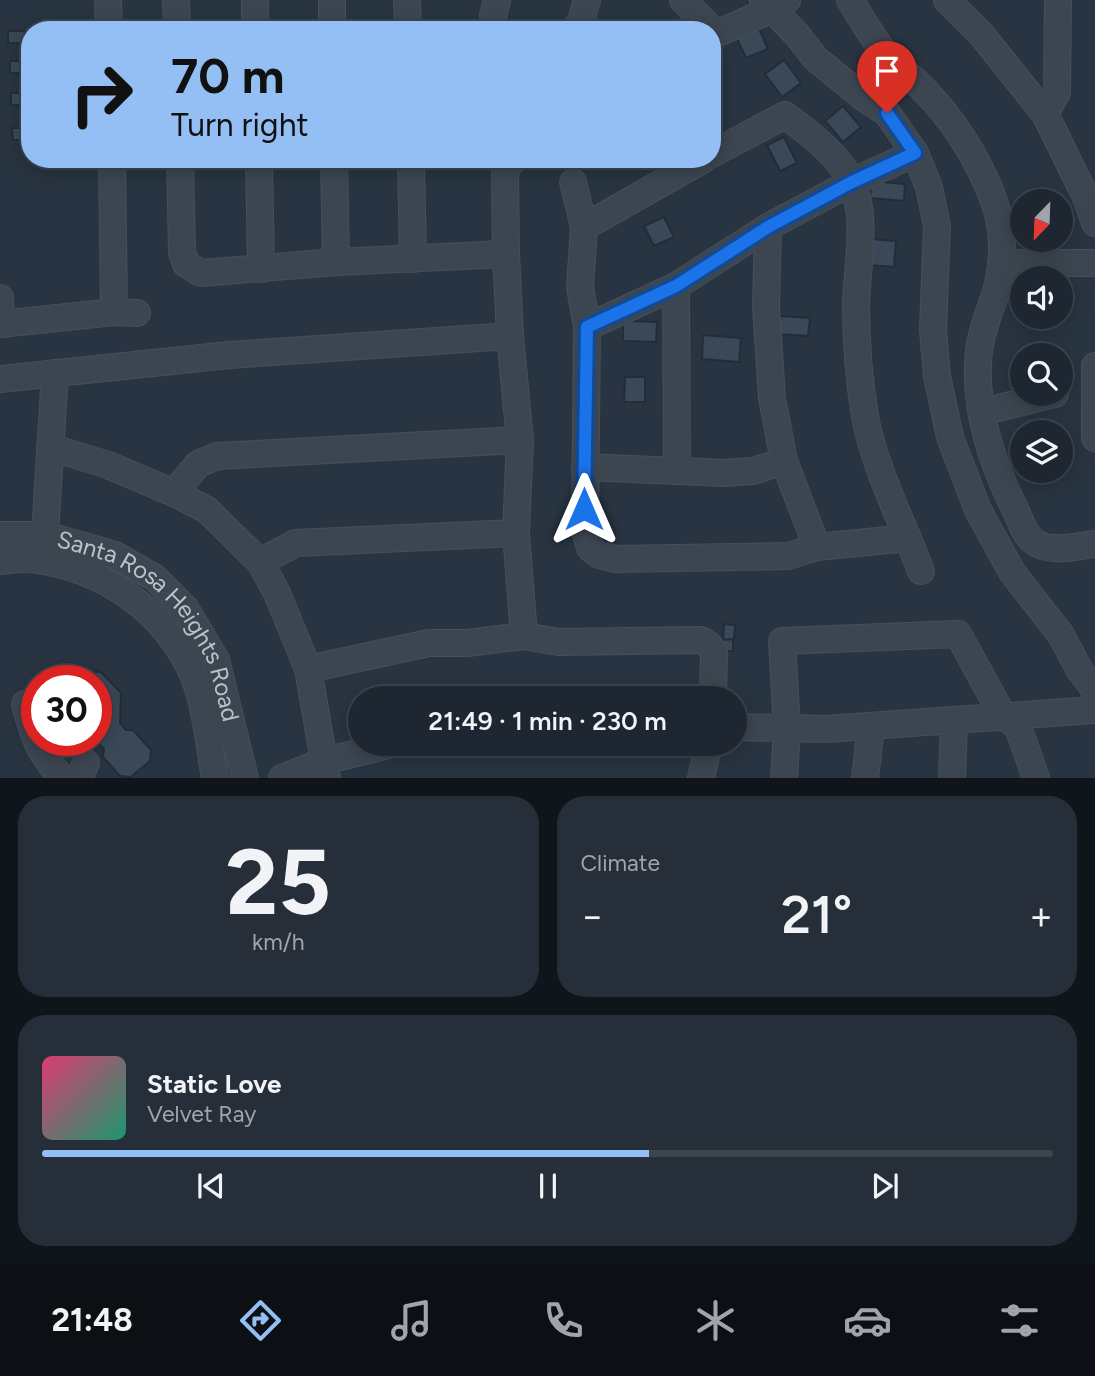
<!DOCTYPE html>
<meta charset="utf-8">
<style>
:root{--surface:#1e2731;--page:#262f39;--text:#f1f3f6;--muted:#a1a5ab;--line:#3c444d;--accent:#94bff5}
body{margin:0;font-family:Figtree,sans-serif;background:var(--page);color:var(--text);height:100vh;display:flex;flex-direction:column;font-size:26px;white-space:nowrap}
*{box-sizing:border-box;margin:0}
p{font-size:23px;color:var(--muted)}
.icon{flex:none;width:38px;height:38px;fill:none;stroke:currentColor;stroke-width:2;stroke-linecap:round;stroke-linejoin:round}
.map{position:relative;height:778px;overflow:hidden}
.drawer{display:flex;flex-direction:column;gap:18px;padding:18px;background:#10151b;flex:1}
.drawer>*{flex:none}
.top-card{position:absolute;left:21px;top:21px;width:700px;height:147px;border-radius:28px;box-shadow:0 4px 18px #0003,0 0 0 2px var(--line);background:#94bff5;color:#111;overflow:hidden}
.needle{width:46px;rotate:203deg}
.buttons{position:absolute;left:1010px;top:189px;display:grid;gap:14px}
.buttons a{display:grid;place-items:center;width:63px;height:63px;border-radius:50%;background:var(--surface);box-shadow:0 4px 18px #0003,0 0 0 2px var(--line);font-size:35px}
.speed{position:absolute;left:21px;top:665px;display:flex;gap:14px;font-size:35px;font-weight:700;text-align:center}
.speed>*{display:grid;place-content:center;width:91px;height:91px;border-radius:50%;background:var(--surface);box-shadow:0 4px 18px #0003,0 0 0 2px var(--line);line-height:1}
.speed .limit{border:10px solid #d22;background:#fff;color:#111}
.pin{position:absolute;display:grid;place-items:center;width:60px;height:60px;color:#fff;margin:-72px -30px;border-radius:50% 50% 50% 0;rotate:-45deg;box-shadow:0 0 7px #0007}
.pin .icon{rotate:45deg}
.me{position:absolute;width:77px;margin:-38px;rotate:0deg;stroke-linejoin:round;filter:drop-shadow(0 0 5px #0008)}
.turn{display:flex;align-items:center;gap:24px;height:147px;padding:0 35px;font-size:32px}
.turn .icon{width:91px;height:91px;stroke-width:2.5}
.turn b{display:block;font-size:49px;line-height:60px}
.big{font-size:52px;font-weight:600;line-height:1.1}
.drawer .tile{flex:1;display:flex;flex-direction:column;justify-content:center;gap:10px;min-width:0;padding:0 24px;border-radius:28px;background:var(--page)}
.drawer .dial{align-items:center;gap:0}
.dial b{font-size:91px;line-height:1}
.song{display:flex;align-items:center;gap:21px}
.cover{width:84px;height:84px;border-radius:10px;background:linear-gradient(135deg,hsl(340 70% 55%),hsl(160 70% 35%))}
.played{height:7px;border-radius:4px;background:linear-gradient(90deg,var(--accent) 60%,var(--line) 60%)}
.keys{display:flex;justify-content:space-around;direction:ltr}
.heat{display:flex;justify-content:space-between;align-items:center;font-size:38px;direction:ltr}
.drawer .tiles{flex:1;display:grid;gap:18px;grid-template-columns:1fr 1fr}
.tile:last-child{grid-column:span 2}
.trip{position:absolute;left:348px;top:686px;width:399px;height:70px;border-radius:35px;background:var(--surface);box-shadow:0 4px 18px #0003,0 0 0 2px var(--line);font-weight:600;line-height:70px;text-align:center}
.tabs{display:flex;height:112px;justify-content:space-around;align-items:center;background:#0c1014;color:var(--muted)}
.tabs .icon{width:49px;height:49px}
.tabs .current{color:var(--accent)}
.tabs b{font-size:32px;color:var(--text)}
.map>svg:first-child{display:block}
.building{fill:#3a4857;stroke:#222d39;stroke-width:2}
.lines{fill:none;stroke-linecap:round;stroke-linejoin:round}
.minor-casing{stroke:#464f5b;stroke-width:28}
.minor{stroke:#3c4651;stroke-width:26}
.route-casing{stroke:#114b97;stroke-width:18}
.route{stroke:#1a73e8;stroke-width:12}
.labels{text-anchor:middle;stroke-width:7;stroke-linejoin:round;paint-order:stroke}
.street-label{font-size:24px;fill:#b9c1cb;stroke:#202b37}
</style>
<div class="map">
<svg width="1095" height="778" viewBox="0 0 1095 778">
<rect width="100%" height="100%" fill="#283441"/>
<path class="building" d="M756,22l12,27 -22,9 -12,-26z
M8,31h17v12h-17z
M784,60l17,23 -19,14 -17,-23z
M10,61h17v12h-17z
M11,93h17v12h-17z
M843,106l18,21 -18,15 -18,-21z
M12,128h17v12h-16z
M784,137l13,26 -17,8 -13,-26z
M871,181l34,3 -1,17 -34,-3z
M664,217l10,20 -20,9 -10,-20z
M870,239l26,2 -2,26 -26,-2z
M780,316l30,2 -2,18 -29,-2z
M623,321l34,1 -1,20 -33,-1z
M703,335l38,3 -2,24 -37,-3z
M625,377h20v25h-21z
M724,624l11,1 -1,14 -11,1z
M733,639v12h-12v-11z
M71,670l30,2 20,21 -1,30 6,7h7l18,20 -1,11 -19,16 -11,-1 -17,-19 1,-8 -6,-6 -31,-3h29v-59h-36z"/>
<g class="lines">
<g class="minor-casing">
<g id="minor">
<path d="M108,0l1,30"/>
<path d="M176,0l1,30"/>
<path d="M255,0v30"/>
<path d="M332,0v30"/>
<path d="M407,0l1,30"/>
<path d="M683,0l29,30"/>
<path d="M763,0l35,36 17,22 50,41 22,14 28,40 14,34 8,39 -4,104 4,46 13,61 28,73 34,62 49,63 18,34 16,21"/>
<path d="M850,0c11,18 22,37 35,53 9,11 21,19 31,29 34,32 62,75 78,119 11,30 10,64 1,94 -6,18 -14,37 -16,56 -6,54 12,110 36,158 5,10 9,25 18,32 15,13 44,5 62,3"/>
<path d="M947,0l34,34 64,80 40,81 10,28"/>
<path d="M494,30l-1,-14 4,-16"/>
<path d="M574,30l7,-9 6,-21"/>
<path d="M712,36l58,-26 17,-10"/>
<path d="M1045,114l12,-22 1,-92"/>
<path d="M712,154l73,-39c23,17 55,41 67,68 16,35 5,84 4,121 0,37 3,76 9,112 8,48 38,108 56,155"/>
<path d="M112,159l2,153"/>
<path d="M180,159l2,93 4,12 15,9 135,-11 170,-8"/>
<path d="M259,159l2,110"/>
<path d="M334,159l2,103"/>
<path d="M411,159l2,100"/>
<path d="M515,159l-5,2 -5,13 1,80 4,82 10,104 -4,93 8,103"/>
<path d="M573,182l11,45 -4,60 7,40 -2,203 5,18 9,7 16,4 173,-3 29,-9 91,-9"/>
<path d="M584,227l120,-68"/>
<path d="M768,227l-2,79 6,92 12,63 33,86"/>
<path d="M1001,263h94"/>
<path d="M676,286l1,185"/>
<path d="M0,298l1,26"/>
<path d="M0,324l114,-12 23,1"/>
<path d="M587,327l89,-41 92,-59 84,-45 63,-29"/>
<path d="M1095,366v72"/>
<path d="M0,379l229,-24 281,-19"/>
<path d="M982,412l73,-18"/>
<path d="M50,447l58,18 66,28 33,17 53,52 17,31 31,76 19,109"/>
<path d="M585,467l140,6 28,-2 31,-10"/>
<path d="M174,493l24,-29 19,-8 303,-16"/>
<path id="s1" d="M0,535h45l70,20 40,23 30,30 31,52 29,118"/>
<path d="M45,535l10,-162"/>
<path d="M0,561c10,-1 22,-3 32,-2 71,9 134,51 162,118 12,31 15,68 21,101"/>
<path d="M260,562l36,-19 220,-10"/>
<path d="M308,669l121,-26h38l57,-7 35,6 142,-2 9,6 4,7 -1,45"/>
<path d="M25,704c9,34 13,47 37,74"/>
<path d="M735,727l91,2 269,-19"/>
<path d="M79,778l7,-15"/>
<path d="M282,778l42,-17 69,-17"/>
<path d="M701,778l8,-34"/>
<path d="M784,778l3,-49 -5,-88 176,-7 45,82 15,11 18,51"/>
<path d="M865,778l6,-51"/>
<path d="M952,778l2,-57"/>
</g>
</g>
<use href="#minor" class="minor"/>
</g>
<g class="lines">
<g class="route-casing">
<path id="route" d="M584,509l3,-182 89,-41 92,-59 84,-45 63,-29 -28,-40"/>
</g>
<use href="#route" class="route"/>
</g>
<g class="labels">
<g class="street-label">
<text dy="8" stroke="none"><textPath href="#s1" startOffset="194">Santa Rosa Heights Road</textPath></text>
</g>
</g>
</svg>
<div class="buttons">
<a><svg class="needle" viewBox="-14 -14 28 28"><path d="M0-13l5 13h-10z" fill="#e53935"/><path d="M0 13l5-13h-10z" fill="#a1a5ab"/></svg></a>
<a><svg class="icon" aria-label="sound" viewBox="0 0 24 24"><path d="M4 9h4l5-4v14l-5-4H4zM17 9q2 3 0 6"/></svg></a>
<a><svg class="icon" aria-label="search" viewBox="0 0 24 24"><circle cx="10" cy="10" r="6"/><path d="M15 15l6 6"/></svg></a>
<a><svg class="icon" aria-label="layers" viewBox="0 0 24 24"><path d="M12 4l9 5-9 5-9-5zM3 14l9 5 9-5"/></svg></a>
</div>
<div class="speed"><div class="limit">30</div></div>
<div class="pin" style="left:887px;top:113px;background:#d93025"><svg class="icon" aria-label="arrive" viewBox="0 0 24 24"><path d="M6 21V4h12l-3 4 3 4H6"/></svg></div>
<svg class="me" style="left:584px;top:509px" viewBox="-20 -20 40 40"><path d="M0-17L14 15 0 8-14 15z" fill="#1a73e8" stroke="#fff" stroke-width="4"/></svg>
<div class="trip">21:49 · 1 min · 230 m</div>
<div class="top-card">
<div class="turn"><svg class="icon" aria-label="right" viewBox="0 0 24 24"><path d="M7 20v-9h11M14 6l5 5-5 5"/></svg><div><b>70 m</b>Turn right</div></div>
</div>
</div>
<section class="drawer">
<div class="tiles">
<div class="tile dial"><b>25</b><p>km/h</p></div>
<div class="tile"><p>Climate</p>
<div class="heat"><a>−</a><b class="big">21°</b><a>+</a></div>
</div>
<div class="tile">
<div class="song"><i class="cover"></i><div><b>Static Love</b><p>Velvet Ray</p></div></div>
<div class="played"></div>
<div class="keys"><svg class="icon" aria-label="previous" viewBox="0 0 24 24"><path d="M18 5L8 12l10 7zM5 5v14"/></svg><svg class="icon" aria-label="pause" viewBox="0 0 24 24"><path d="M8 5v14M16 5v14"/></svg><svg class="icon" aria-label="next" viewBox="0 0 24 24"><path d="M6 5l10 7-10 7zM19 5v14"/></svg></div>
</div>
</div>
</section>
<nav class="tabs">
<b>21:48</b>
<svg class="icon current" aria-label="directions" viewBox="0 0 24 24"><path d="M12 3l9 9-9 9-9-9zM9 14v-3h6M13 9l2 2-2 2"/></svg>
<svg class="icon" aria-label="music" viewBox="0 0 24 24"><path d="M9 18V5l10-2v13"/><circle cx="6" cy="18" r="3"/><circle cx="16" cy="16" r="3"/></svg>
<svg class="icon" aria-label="phone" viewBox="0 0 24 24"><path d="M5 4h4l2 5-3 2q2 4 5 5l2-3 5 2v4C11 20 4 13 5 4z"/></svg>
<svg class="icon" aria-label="climate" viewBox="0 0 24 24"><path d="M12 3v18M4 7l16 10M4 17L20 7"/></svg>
<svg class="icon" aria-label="car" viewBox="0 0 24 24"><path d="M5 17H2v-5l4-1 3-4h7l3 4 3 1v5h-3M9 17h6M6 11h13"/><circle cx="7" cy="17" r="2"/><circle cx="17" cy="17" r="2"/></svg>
<svg class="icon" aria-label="filters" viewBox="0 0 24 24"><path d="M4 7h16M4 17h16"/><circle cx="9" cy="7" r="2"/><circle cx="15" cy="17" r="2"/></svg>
</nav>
